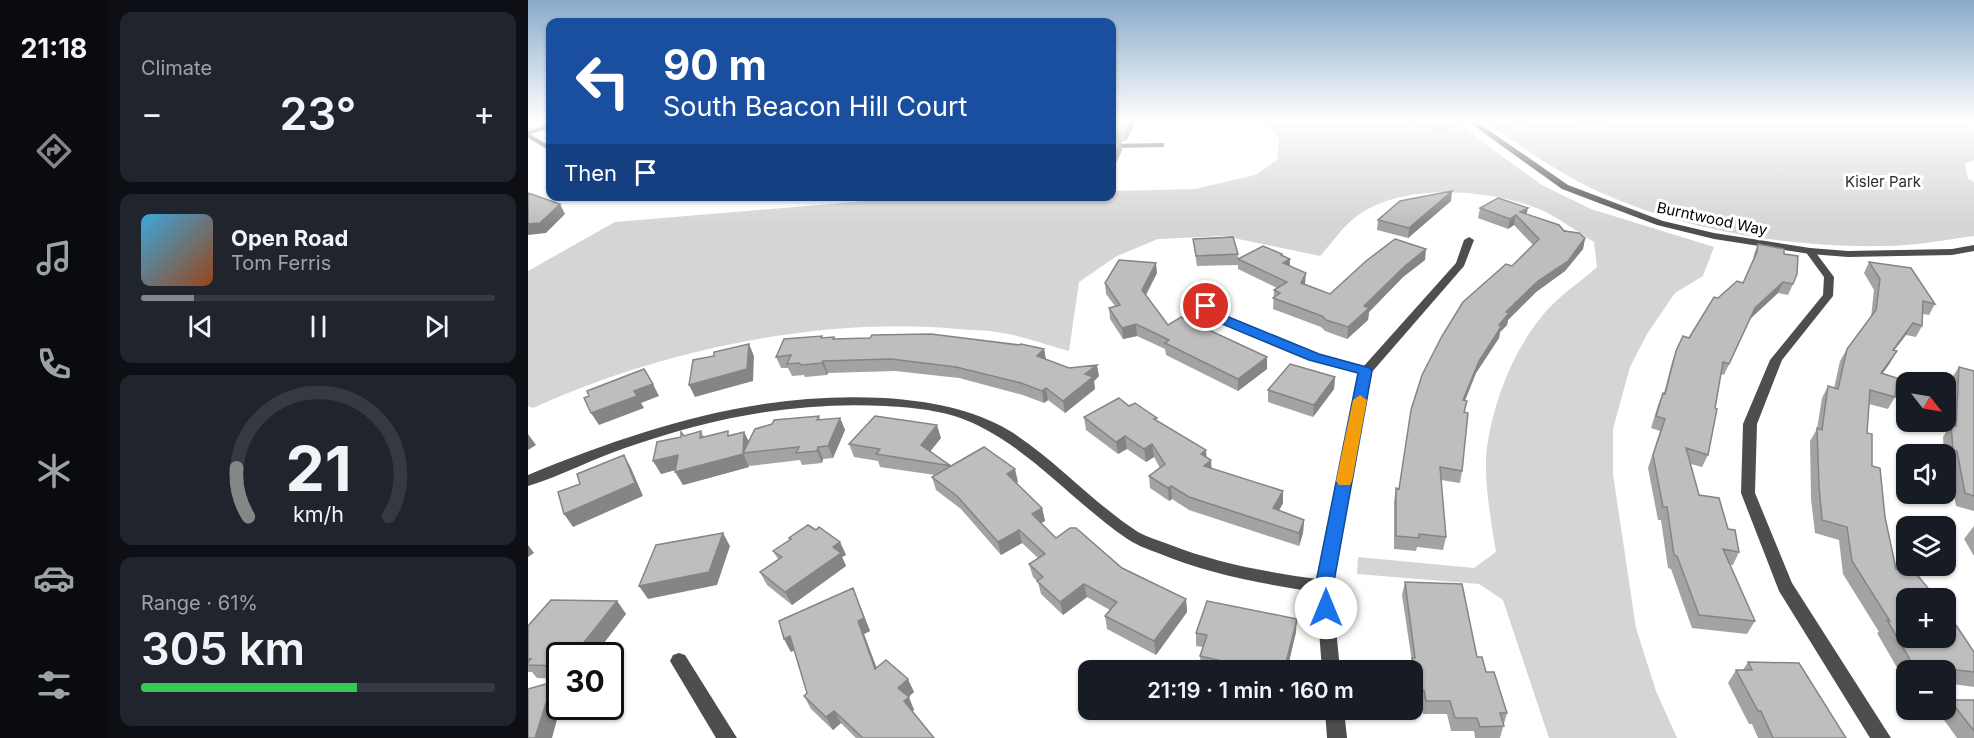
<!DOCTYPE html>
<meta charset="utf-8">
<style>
:root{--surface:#171b24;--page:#20242c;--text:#f1f3f6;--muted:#9ea1a6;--line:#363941;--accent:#858687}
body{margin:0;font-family:Inter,sans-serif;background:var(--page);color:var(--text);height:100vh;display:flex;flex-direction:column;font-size:22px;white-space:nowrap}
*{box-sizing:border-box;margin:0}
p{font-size:20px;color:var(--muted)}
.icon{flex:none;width:33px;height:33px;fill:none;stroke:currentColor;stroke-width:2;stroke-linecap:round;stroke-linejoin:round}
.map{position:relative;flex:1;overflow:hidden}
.sheet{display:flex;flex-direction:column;gap:12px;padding:12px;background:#0d0f14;width:420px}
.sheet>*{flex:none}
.hud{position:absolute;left:18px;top:18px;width:570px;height:183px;border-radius:12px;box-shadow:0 2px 4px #0004;background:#1a4fa0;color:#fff;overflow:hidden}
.needle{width:39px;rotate:121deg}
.tools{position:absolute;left:1368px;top:372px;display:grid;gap:12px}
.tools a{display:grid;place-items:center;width:60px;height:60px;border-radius:12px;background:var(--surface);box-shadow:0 2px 4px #0004;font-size:30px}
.speed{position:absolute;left:18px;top:642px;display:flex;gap:12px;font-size:30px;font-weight:700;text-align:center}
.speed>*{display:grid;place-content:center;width:78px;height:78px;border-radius:50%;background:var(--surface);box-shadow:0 2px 4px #0004;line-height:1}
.speed .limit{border:3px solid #111;border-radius:9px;background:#fff;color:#111}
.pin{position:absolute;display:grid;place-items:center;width:51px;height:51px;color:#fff;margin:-26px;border:3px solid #fff;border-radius:50%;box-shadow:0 2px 6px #0007}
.me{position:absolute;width:66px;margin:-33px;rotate:0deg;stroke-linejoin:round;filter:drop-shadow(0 0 4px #0008)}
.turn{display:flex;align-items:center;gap:21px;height:126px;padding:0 18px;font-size:27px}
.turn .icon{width:78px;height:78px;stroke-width:2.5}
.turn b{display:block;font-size:42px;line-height:51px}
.then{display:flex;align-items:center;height:57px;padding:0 18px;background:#0003;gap:12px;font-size:22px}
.big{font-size:45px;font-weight:600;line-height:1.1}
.sheet .tile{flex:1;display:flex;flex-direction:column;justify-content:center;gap:9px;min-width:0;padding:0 21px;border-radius:12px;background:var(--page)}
.sheet .dial{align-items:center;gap:0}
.dial svg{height:156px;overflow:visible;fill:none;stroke:var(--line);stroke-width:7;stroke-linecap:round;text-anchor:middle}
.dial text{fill:var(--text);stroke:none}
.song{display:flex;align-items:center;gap:18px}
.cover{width:72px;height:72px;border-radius:9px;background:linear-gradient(135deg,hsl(200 70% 55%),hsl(20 70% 35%))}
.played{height:6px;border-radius:3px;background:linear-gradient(90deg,var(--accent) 15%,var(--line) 15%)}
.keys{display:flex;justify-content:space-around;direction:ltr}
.heat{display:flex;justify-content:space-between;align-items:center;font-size:33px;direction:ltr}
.charge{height:9px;border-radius:4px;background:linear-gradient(90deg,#34c759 61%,var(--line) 0)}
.trip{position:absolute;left:550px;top:660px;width:345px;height:60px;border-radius:12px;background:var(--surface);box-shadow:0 2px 4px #0004;font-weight:600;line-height:60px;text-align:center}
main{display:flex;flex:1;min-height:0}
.dock{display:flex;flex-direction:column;width:108px;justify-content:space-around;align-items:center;background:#090b0e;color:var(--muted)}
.dock .icon{width:42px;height:42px}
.dock .current{color:var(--accent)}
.dock b{font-size:27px;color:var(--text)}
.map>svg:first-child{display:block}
.green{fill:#d5d5d5}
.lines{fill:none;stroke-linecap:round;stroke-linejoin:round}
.stream{stroke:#9c9c9c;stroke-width:4}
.minor{fill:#4e4e4e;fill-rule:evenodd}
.tertiary{fill:#4e4e4e;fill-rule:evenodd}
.wall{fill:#a3a3a3}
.shaded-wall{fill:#858585}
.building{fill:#bebebe;stroke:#858585;stroke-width:1.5}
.route{fill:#1a73e8;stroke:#114b97;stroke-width:1.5}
.slow{fill:#f59e0b}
.labels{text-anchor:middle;stroke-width:6;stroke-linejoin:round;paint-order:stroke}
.far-park-label{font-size:15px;fill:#2c2c2c;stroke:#fff}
.far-street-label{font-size:15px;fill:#000;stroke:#fff}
</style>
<main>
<nav class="dock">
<b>21:18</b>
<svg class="icon current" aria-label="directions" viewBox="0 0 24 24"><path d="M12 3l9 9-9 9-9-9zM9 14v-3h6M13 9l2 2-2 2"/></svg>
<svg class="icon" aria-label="music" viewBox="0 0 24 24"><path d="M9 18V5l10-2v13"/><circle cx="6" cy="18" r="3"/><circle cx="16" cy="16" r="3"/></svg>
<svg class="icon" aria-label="phone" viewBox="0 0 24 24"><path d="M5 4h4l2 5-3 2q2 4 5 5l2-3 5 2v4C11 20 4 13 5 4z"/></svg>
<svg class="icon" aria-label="climate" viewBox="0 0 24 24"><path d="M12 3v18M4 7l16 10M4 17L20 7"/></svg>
<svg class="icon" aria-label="car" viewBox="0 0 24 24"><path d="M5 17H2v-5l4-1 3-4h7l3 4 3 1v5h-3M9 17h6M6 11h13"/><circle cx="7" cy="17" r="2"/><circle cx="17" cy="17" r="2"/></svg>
<svg class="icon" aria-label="filters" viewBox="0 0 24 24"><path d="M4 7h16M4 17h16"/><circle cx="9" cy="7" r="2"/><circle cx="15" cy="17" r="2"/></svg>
</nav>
<section class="sheet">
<div class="tile"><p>Climate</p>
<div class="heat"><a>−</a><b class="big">23°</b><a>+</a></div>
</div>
<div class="tile">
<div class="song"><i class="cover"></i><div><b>Open Road</b><p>Tom Ferris</p></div></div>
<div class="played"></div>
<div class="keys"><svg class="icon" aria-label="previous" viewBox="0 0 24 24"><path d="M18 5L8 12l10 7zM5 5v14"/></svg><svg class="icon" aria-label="pause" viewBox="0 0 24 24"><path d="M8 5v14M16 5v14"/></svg><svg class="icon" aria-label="next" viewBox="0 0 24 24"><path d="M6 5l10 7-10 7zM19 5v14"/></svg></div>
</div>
<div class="tile dial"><svg viewBox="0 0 100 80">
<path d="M14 69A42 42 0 1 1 86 69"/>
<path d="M14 69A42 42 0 0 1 8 44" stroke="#858687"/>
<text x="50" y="56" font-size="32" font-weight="700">21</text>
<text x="50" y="72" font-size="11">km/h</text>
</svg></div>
<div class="tile"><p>Range · 61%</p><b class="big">305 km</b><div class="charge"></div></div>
</section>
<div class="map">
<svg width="1446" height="738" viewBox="0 0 1446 738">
<rect width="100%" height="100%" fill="#fff"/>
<path class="green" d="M725,120h199l90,65 49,24 123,38 -11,29 -28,17 -28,41 -17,33 -17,62v45l23,154 20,63 21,47h-128l-46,-138 -24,-16 -122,-10 1,-17 116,11 22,-16c-5,-31 -13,-74 -9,-105 7,-47 25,-94 55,-131 14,-18 37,-33 55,-49l-3,-25c-18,-11 -36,-25 -55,-33 -50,-20 -136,-27 -182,7 -14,10 -25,27 -37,40l-96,-20 -66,3 -41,17 -38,26 -10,69c-22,-6 -44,-14 -66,-18 -15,-3 -30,-3 -45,-4 -138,-13 -300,22 -425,79l-5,-2v-135l87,-49 297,-25 200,-1v-5l83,-2 60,-14 22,-15 2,-23 -15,-14z
M956,120h483l-1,6 8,5v29l-9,4 3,15 6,3v54c-30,4 -60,10 -90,10 -96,2 -210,-17 -297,-60 -37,-18 -70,-43 -103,-66z"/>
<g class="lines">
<path class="stream" d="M878,120l36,8
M1045,120h34
M988,121l15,-1"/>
<path class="minor" d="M0,133l22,13v5l-22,-13z
M633,143h3v4l-52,1v-4z
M941,237l5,3 -10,26 -92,106 -40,215 8,83h-18l-6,-78c-54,-8 -107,-18 -158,-39 -11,-4 -22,-8 -32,-15 -51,-35 -91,-84 -147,-112 -29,-15 -61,-18 -93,-20 -90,-5 -176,12 -261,42 -33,11 -64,28 -97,38v-11c114,-47 231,-84 356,-77 44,3 87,10 126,33 46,29 82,71 128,101 9,5 20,8 30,12 48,19 98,28 149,35l43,-206 -50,-14 -100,-41 -17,-21 1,-2h8l16,19 100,41 45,12 93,-104 8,-23z
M1282,248l3,1 21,28 -1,19 -51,64 -25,64 -2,69 37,90 99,155h-21l-91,-147 -38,-98 2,-69 27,-64 53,-65 1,-18 -19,-26z
M151,653l6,2 52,83h-21l-46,-77 3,-6z
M797,710h19l3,28h-20z"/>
<path class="tertiary" d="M938,120h8l94,65 95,36 51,12 96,15 38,3 104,-2 22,-4v6l-22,4 -104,2 -38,-3 -96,-15 -57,-14 -95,-36z
M22,124v4l-22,7v-4z"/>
</g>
<path class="wall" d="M584,120l23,4 -9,17 -5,1 1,8 -10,21z
M923,201l-43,37 -31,-8 1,-10z
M952,208l47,7 58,23 -2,11 -18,22 -29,21 -28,28 -1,5 -7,7 -1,6 -23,35 -11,28 -3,70 -2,12 -19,-3 5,57 -3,13 -26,-3 -1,4 -22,-2v-48l2,-13 3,1 113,-223 21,-21 -19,-20 -6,4 -30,-11z
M665,239l45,15v5l44,-3 8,3v7l15,18 25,10 95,-34 -22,17 -34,35 -1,8 -21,19 -22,-8 -4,-4 -48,-18 1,-19 3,-2 -39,-19v-4l-41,1z
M1230,244l26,10 9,30 -5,11 -10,-2 -28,26 -26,56 -3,-1 -13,81 -6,12 -11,-3 8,31 29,34 11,23 -6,13h-3l25,56 -8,13 -55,-6 -21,-59 -3,-1 -7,-48h-3l-10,-52 12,-37 -9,-3 7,-23 5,-12h1l8,-31 4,-11 13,-13 29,-40 25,-15 10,-23 1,-6z
M1341,262l66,42 -6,11 -6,-1 -1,12 -6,11 -10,-2 -12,15 -4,13 -7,10 12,24 -7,12 -19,-5 -2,29 5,33 13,51 11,52 78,83v35l-28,-4v-13h-40v9l-3,-1 -26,-45 2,-1 -36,-58 -4,-34 -24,-7 -4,-34 -1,-58 7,-12 5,-31 6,-12 6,2 6,-27 7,-12 24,-32 3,-27 -10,-17z
M629,273l-12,22 23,30 99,32v12l-29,22 -72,-36 -1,-6 -28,-13 -14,3 -13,-20 -1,-11 6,-2 -9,-12 -1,-11z
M294,338l13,1 209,10 2,10 23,9 30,8 -5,5 1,8 -30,24 -17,-13 -4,3 -21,-8 -64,-17 -64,-7 -67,2 -1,2 -22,2 -1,-2 -12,1 -4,-8h-7l-5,-11z
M1431,367l15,4v140l-18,-5 -8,-43h-2v-9h-2l-1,-17 5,-8 3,-50z
M807,377l-1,12 -21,28 -45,-15v-12z
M601,406l28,15 50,36 4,11 72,35 -4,8 25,9 -1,13 -4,13 -110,-36 -17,-11 -3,2 -19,-13 -1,-12 11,-8 -6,-11 -8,5 -19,-13 -9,5 -32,-24 -2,-13z
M291,416l1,4 20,-2 5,12 -12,28 -10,1 -1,4 -20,2 -2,-5 -50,6 -1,-1v2l-66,18 -7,-15 -15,4 23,-38 17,-5 3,6 26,-2 14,-3 5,10z
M413,438l-11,13 21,15 67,16 -2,1 26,25 3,13 -4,2 15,15 66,30 64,31 1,13 -31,43 -49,-26 -2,-13 5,-6 -23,-13 -24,18 -22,-21 -3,-12 -5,-5 -4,-13 9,-6 -16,-15 -21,12 -40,-46 -25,-19 -4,-13 3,-2 -55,-8 -2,-6 -24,-4 -5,-13z
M1446,526v30l-10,-17z
M288,530l24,12 6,13 -4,2 4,9 -54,39 -25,-20 -7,-13 18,-13 -5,-8 17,-11 -1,-2z
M877,582l72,75 9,15 21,41 -7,25h-25l-1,-7h-23l-4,-17h-24l-2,-11h-5l-3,-14v-19h-3l2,-8 -10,-67z
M89,601l9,13 -32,42h-34v23l-23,-1 -5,-6h-4v-46z
M330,601l12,30 -6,3 12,34 38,24 -6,5 6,13 -2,1 22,27h-78l-15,-15 -8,7 -22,-21 -7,-13 3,-3 -13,-43 -3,2 -7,-13z
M768,632l-9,38h-80l-6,-1 -1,-13 3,-9 -7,-1v-13z
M1220,662l98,76h-88l-6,-14h-3l-21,-41 8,-13h7z
M1422,700h24v38h-17l-18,-25 3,-3h4v-5z"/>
<path class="shaded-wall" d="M603,120h3l1,4 -9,17 -1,-8z
M593,141l1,9 -10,21v-11z
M924,191l-1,10 -43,37 1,-10z
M32,204l5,10 -19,19 -18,2v-11z
M1000,208l-2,9 -6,-5z
M988,215l-2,10 -6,4 2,-10z
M1057,238l-2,11 -18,22 -29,21 -28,28 -1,5 -7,7 -1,6 -23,35 -16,39 3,-12 16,-39 27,-49 32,-31z
M898,249l-1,11 -22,17 -34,35 -1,8 -21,19 1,-12 16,-21 41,-40z
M762,259l-1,11 -6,-7z
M628,263l1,10 -14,28 -1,-11z
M778,273l-1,11 -4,-1z
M1255,282l-5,11 -28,26 -26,56 31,-67z
M1385,323l-7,12 -20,26 7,-11z
M608,324l1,12 -14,3 -1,-11z
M221,344l5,12 -1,25 -58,16 -6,-12z
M516,349l2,12 -9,-5z
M1369,351l-7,12 -16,22 7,-12z
M739,357v12l-29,22v-12z
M295,361l5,12 -1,2 -5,-12z
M569,365l2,11 -5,5 1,8 -30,24 -2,-12 22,-27z
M807,377l-1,12 -21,28 1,-12z
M125,384l6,12 -18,7 -7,-12z
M518,388l2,12 -4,3 -2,-12z
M109,396l7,12 -45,17 -8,-12z
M312,418l5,12 -12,28 -5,-12z
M409,425l4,13 -16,20 -4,-13z
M216,432l6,12 -7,9 6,14 -66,18 -8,-13z
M0,434l8,11 -8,5z
M597,436l2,13 -9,5 -2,-12z
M624,444l2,13 -8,5 -2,-13z
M290,447l5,12 -1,4 -5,-12z
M678,450l1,13 -6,-9z
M96,455l7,13 12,28 -70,31 -9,-13z
M150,455l7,12 -24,7 -8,-13z
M683,460l1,13 -8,-7z
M487,469l3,13 -7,5 -4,-13z
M643,486l1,13 -3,2 -1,-13z
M755,491v12l-10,18v-13z
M514,508l3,13 -10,5 -3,-12z
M776,520l-1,13 -4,13v-13z
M491,530l3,13 -21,12 -3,-13z
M195,533l7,13 -13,39 -69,14 -9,-13z
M312,542l6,13 -4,2 4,9 -54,39 -7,-13 48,-45z
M0,545l6,8 -6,4z
M556,584l3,13 -24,18 -3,-13z
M325,588l17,43 -6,3 18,48 -7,-13 -17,-48z
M658,599l1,13 -31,43 -2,-14z
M89,601l9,13 -32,42h-21z
M769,619l-1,13 -9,38h-3z
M262,636l7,13 -6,3 -7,-13z
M380,679l6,13 -10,9 -6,-13z
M32,694v12h11l-1,6 -12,4 -6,22h-17l11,-35z
M381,697l5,13 -4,4 -6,-13z
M306,711l7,12 -8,7 -7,-13z"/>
<path class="building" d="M584,120h19l-6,13 -13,1z
M584,141h9l-9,19z
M924,191l-43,37 -31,-8 22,-19z
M0,193l32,11 -20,19 -12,1z
M970,198l30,10 -8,4 39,13 5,6 15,2 6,5 -17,23 -30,20 -32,31 3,1 -10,12 2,2 -22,34 -16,39 4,1 -3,11 4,1 -6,58 -22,-4 6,70 -27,-3v4l-23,-2v-48l3,1 12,-79 11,-35 20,-39 21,-34 43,-38 6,2 27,-27 -23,-24 -6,4 -30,-11z
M705,237l5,17 -42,2 -3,-17z
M867,239l31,10 -21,17 -41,40 5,2 -21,19 -22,-7 -4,-4 -49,-18 7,-5 -6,-3 13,-8 -49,-23 25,-13 19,8 -1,1 9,4 -7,4 23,10 -5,10 29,11 36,-33z
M1230,244l26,5v5l14,2 -1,18 -4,10 -10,-2 -28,26 -26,56 -6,-2 -8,46 2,1 -9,46 -22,-7 13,47 20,3 9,31 7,1 4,22 -16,-3 32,72 -56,-6 -22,-59 -3,-1 -7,-48h-4l-10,-52 12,-36 -9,-3 7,-23 2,1 11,-43 7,-15 6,2 25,-41 4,1 19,-17 6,2 14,-31z
M591,260l37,3 -14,27 26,35 13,-8 86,40 -29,22 -73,-36 4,-3 -33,-16 -14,4 -13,-20 11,-3 -15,-22z
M1341,262l42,6 24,36 -12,-3 -1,25 -9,-3 -20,27 4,1 -16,22 16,5 -2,19 -25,-7 -3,43 5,1v32l8,2 5,49 11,52 18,2 22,27h-30v40h40v-26l12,16 16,24v20l-61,-7 -26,-45 3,1 -38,-60 -5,-34 -25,-7 -3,-34 -2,-58 5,2 6,-44 10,3 9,-40 29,-39 4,-31z
M403,334l88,11 2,-1 23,5 -7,7 32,12 28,-3 -12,9 8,3 -30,24 -17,-13 -4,3 -21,-8 -65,-16 -65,-8 -68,2 -1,2 -21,2 -2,-2 -12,1 4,-9 -15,2 8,-18 38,-3 -1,2 13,-1 -1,2 37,-1 2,-3z
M221,344l-2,25 -58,16 4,-25 21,-4v-4z
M762,364l45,13 -21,28 -46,-15z
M1431,367l15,4v125l-9,-3 -8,-42 -4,-1 -2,-25 5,1z
M116,369l9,15 -19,7 3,5 -46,17 -7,-15 5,-2 -2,-5z
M591,398l10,8 6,-3 22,15 -3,1 52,31 -5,4 10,6 -7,6 79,25 -10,17 31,12 -5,13 -110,-36 -18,-11 -3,2 -19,-12 16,-12 -13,-20 -8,5 -19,-13 -9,6 -32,-25z
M291,416l-2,4 23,-2 -12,28 -10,1 -1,4 -21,2 3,-6 -56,6 12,-24 17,-5 2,-4z
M347,416l62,9 -16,20 30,21 33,-19 31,22 -8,5 35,34 -10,6 24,24 14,-10h6l46,40 64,31 -32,42 -49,-25 12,-14 -33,-18 -24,18 -23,-21 6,-4 -14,-13 16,-10 -26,-24 -21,12 -41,-46 -25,-19 19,-11 -75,-12 4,-5 -31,-5z
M173,431l-1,7 28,-7v5l16,-4 -1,22 -68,18 3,-17 -25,6 4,-19 24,-5v-5l3,4z
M96,455l11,28 -71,31 -6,-22 22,-8 -3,-10z
M280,525l8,5 3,-3 21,15 -7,5 8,6 -56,39 -25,-20 22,-15 -9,-6 18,-12 -2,-1z
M195,533l-14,39 -70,14 17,-41z
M877,582l57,2 15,73h5l4,15h8l13,41h-7l4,13 -24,1 -3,-9h-22l-5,-17h-24l-2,-11h-6l-6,-32h3z
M325,588l11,30 -6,3 17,48 11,-9 22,19 -10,9 11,9 -5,4 30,37h-71l-29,-27 -8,6 -22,-21 3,-3 -17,-57 -6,3 -5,-18z
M23,600l66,1 -44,55h-13v10l-32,-1v-3l3,-3h-3v-33z
M679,601l90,18 -13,51h-51l2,-6 -35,-8 7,-21 -11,-2z
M1220,662l51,1 47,75h-73l-12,-27h-3l-22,-41h16z
M32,680v14l-2,5 -12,4 -11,35h-7v-49z
M1422,700h24v31z"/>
<linearGradient id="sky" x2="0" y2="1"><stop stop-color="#89aaca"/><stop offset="0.54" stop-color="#fff"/><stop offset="1" stop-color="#fff" stop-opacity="0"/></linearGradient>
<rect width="1446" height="224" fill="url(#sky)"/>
<path class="route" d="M678,303l4,1 9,9 100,41 51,14 2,3 -39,216 2,21 -2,6 -7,2 -7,-2 -3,-6 -1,-21 43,-214 -49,-13 -99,-41 -10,-13z"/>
<path class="slow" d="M832,395l7,5 -15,81 -2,4h-11l-3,-4 17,-81z"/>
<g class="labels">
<g class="far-park-label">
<text x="1355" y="187">Kisler Park</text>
</g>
<g class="far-street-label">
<text transform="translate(1184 219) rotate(12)" y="5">Burntwood Way</text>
</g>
</g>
</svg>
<div class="tools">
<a><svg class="needle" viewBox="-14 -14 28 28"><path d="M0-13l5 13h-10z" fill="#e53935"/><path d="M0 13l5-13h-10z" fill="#9ea1a6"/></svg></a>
<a><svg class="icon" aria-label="sound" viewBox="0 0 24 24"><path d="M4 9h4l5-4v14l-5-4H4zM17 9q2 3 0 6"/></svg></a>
<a><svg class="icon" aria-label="layers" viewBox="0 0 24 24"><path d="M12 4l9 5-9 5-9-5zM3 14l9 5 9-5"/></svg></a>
<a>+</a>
<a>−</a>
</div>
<div class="speed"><div class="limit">30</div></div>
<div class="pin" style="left:678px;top:306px;background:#d93025"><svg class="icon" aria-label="arrive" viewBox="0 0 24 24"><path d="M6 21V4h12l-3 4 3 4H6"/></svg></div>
<svg class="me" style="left:798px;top:608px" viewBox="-20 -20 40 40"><circle r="19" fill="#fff"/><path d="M0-13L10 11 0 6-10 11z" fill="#1a73e8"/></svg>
<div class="trip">21:19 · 1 min · 160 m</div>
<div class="hud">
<div class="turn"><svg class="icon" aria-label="left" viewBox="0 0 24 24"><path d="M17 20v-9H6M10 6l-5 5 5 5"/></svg><div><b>90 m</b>South Beacon Hill Court</div></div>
<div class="then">Then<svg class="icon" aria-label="arrive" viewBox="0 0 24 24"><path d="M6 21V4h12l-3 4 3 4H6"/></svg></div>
</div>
</div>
</main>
